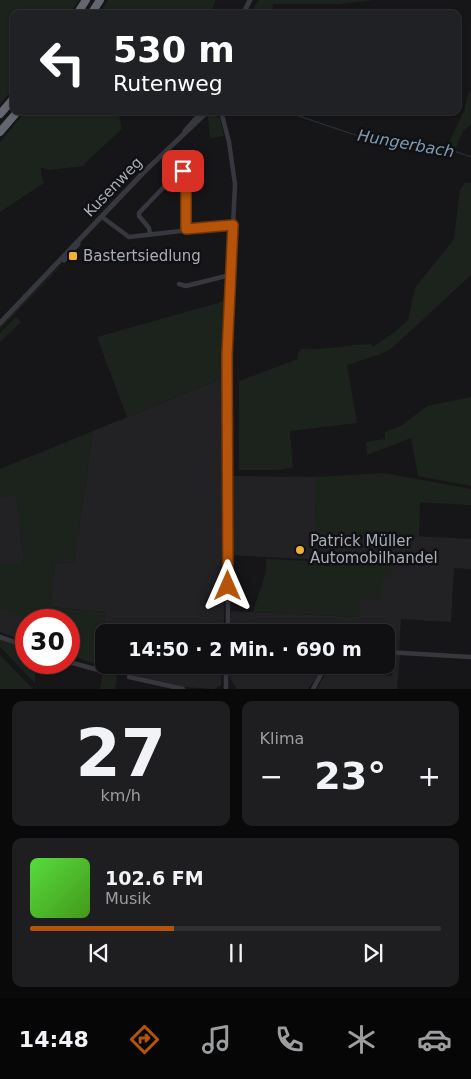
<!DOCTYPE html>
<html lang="de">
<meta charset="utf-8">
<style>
:root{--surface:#101012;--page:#1e1e20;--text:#f1f3f6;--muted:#9c9d9f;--line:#303032;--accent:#b45309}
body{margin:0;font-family:"DejaVu Sans",sans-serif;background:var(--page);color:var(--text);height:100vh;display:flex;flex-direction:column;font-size:19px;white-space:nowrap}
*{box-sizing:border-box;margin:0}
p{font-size:16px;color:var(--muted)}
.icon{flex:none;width:28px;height:28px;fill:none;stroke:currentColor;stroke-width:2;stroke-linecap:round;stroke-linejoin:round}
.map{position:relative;height:689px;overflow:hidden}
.sheet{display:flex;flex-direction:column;gap:12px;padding:12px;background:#09090a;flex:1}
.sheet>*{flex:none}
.guide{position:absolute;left:10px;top:10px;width:451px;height:105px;border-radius:10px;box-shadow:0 1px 4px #0004,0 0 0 1px var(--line);background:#202124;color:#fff;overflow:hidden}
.speed{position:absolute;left:15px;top:609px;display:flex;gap:10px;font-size:25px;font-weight:700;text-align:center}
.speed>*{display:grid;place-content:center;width:65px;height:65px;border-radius:50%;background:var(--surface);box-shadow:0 1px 4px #0004,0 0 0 1px var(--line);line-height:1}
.speed .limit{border:8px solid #d22;background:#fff;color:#111}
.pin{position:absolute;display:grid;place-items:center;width:42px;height:42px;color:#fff;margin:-21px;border-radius:10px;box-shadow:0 2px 8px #0006}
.me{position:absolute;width:55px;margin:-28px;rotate:0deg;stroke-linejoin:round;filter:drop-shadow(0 0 4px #0008)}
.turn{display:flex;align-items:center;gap:18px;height:105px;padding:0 20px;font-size:22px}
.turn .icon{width:65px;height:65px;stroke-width:2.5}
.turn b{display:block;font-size:35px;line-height:42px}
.big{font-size:38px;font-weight:800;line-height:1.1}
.sheet .card{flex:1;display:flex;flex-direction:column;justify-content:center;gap:8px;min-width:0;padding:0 18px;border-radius:10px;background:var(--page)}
.sheet .dial{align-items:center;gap:0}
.dial b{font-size:65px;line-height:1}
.song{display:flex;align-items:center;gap:15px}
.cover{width:60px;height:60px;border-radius:8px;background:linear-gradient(135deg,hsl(110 70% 55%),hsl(100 70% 35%))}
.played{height:5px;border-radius:2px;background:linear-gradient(90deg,var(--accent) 35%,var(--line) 35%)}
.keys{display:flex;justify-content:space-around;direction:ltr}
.heat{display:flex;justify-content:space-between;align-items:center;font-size:28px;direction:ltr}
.sheet .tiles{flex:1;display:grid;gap:12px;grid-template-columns:1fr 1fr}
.card:last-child{grid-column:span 2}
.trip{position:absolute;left:95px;top:624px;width:300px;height:50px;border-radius:10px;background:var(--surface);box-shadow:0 1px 4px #0004,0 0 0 1px var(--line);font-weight:800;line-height:50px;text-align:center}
.tab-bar{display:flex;height:80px;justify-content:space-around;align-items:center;background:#060607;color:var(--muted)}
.tab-bar .icon{width:35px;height:35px}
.tab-bar .current{color:var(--accent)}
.tab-bar b{font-size:22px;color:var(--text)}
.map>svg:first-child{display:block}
.built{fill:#222225}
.green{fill:#1c231d}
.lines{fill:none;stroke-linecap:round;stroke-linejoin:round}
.stream{stroke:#2c353c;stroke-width:1}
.minor{stroke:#37383d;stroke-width:4.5}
.tertiary{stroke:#37383d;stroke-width:5}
.motorway{stroke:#63666e;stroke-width:8}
.route-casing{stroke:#753606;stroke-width:12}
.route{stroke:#b45309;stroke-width:9}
.poi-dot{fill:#f2b134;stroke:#111113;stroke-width:2}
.labels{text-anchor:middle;stroke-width:5;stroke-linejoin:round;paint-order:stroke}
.street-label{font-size:15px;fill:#a8adb8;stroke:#111113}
.poi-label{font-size:15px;fill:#a8adb8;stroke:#111113;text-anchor:start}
.water-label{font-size:16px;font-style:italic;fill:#7f9bb3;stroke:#111113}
</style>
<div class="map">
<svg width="471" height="689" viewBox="0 0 471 689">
<rect width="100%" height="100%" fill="#161618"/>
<path class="built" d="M223,378l1,254h-120v33h118l-1,20 -7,4 -30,-2 -21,-3 -62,-18 4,-54 -54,-5 3,-45 20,1 19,-132z
M231,476l85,1 -1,54 156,8v30l-17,-1 -3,54 -50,-3 -2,31h-13v-18h-156l1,-21 127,6 1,-18 24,-22h9v-13l-161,-9 -1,-78z
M17,495l7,69h-24v-66z
M0,608l30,11 -4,1v22l-26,-10z
M394,655h6l-3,34h-80l13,-24h41l-1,9 22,2z
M229,665h93l-4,10 -10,14h-71l-8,-12z"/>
<path class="green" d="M0,0h79l-10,14h-55v74l-14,16z
M108,0h108l-6,14h-111z
M259,0h115l-35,4h-66l-1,10h-23z
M470,88l1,36 -8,7 -8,19 -8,-3 17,-36z
M26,111h100l-7,5 3,13 -38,35 1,2 -37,4 -7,-3v8l3,8 -44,29v-70z
M215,115l5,4 4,17 -14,2 -2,-22z
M465,183h6v92l-79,73 -11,6 -34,11 10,58 -67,8 3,37 -15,2h-39v-89l59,-22v-6l3,-4c24,1 46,-4 70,-5l2,3 23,-16 12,-11 7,-32 39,-49 6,-50z
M59,266l1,1 -60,62v-3z
M225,301l-2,77 -96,39 -30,-80z
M16,317l5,5 -21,20v-9z
M471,397v89l-53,-10 -7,-38 -44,17 -1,-13 19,-3v-7l16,-6 26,-20z
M93,431l-19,132 -20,-1 -3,45 54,5 -4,54 -32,-11v-35h-39l-30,-12v-44h24l-7,-69 -17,3v-29z
M384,473l87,16v16l-51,-3 -1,35 -104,-6 1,-54z
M266,559l126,6v12h-9l-1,23 -23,-1 -1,18 -105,-5 13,-40z
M0,639l26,10v13l9,1v20l-35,-36z
M0,655l33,34h-33z
M103,673l14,3 -2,13h-15z"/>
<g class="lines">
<path class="stream" d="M284,111l89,30 73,7 25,9"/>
<path class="minor" d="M221,111l8,31 6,42 -8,171 1,277
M183,171l3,-7 10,-1
M102,217l27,20 104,-12
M150,234l-1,-6 -10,-12v-3l41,-43 5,4 1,55
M179,284l7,2 44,-11
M0,637l26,9
M386,652l85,5
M69,662l33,9
M129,677l54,12
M226,689v-24
M313,689l13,-24"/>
<path class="tertiary" d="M243,14l7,-14
M185,131l18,-20
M64,260l14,-16
M0,323l144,-151 64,-61"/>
<path class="motorway" d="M77,14l9,-14
M91,14l9,-14
M0,114l14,-16
M0,132l18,-21"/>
</g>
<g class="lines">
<g class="route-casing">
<path id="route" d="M183,171l3,4v54l47,-4 -6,130 1,231"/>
</g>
<use href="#route" class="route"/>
</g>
<g class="poi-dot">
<rect x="68" y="251" width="10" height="10" rx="2.5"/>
<circle cx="300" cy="550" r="5"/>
</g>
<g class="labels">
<g class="street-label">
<text transform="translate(113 187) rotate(-46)" y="5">Kusenweg</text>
</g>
<g class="poi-label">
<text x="83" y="261">Bastertsiedlung</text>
<text x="310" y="546">Patrick Müller<tspan x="310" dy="17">Automobilhandel</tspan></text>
</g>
<g class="water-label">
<text transform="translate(406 143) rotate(10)" y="6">Hungerbach</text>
</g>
</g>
</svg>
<div class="speed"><div class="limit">30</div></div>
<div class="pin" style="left:183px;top:171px;background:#d93025"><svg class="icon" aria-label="arrive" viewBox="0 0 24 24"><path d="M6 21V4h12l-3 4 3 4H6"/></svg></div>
<svg class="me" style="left:228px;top:586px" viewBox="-20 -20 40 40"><path d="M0-17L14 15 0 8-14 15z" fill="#b45309" stroke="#fff" stroke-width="4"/></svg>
<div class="trip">14:50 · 2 Min. · 690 m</div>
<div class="guide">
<div class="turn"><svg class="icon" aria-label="left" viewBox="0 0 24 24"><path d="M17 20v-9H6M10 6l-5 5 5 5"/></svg><div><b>530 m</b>Rutenweg</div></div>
</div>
</div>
<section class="sheet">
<div class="tiles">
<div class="card dial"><b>27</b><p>km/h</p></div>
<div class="card"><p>Klima</p>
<div class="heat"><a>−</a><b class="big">23°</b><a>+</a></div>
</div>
<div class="card">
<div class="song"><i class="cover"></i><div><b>102.6 FM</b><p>Musik</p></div></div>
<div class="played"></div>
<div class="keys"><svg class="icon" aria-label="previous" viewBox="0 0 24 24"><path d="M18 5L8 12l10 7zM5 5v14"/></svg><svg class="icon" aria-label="pause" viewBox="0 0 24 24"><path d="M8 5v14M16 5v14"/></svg><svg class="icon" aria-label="next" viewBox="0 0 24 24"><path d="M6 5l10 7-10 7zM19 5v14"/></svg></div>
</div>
</div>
</section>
<nav class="tab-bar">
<b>14:48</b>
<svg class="icon current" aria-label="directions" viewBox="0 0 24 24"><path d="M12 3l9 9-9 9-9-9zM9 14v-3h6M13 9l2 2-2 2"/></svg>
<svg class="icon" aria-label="music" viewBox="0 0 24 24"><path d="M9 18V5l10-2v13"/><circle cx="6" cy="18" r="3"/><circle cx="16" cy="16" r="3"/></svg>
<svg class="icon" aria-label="phone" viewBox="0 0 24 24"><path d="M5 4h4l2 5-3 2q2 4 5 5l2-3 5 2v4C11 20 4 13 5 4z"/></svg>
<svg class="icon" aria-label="climate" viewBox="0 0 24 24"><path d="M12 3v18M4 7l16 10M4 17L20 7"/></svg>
<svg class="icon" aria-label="car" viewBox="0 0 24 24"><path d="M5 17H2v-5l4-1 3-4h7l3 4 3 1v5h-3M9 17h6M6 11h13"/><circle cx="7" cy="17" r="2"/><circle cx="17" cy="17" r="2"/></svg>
</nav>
